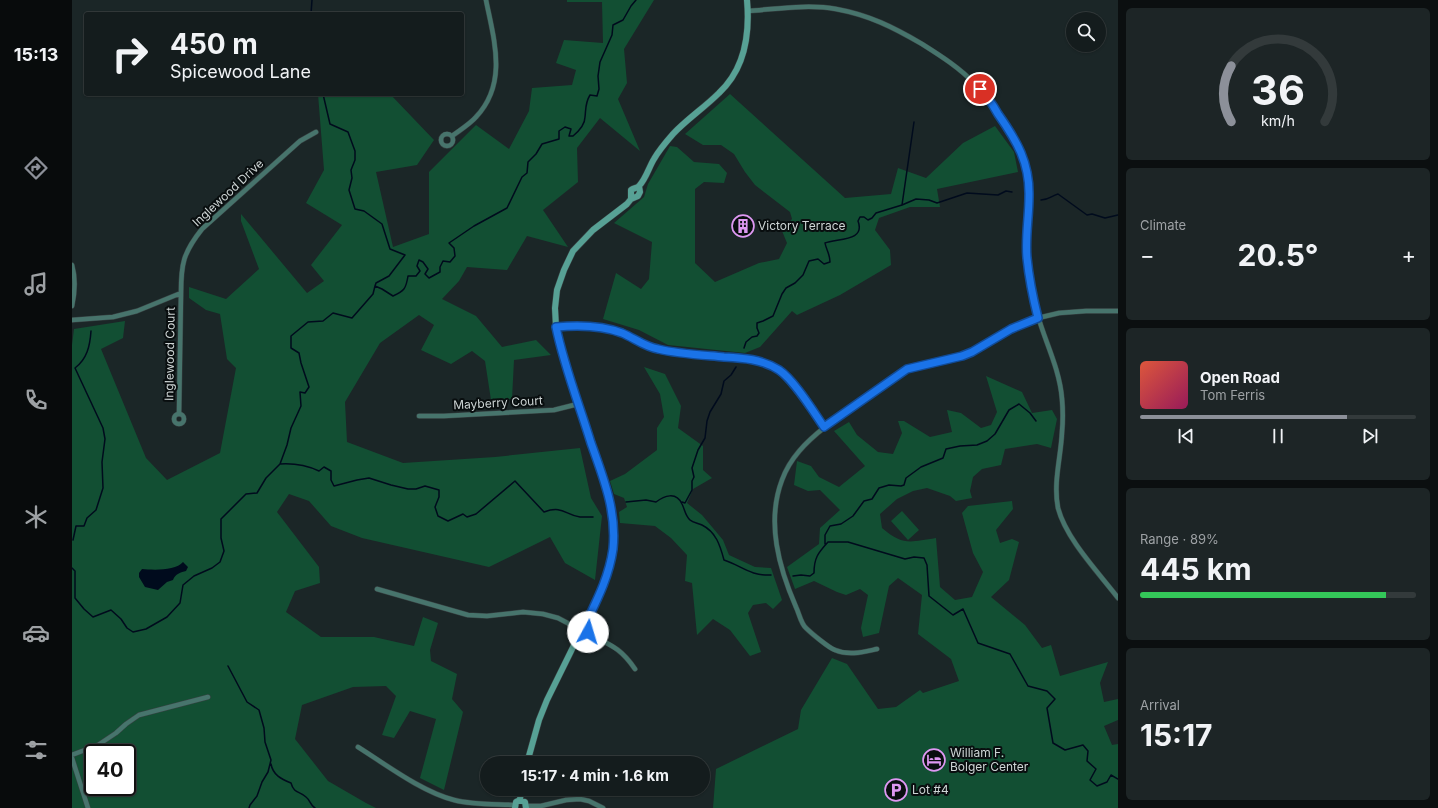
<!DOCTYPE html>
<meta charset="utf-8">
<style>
:root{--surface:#141c1d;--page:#1d2526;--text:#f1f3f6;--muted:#9da1a4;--line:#333a3b;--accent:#8c9099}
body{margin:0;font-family:Inter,sans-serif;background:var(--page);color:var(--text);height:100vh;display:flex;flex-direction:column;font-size:15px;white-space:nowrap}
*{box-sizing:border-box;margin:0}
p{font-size:13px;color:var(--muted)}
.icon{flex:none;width:22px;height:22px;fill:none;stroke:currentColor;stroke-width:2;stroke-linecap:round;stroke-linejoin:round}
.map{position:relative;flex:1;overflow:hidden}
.panel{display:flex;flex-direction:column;gap:8px;padding:8px;background:#0b0f10;width:320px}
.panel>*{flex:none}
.hud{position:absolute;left:12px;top:12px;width:380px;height:84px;border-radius:4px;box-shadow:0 1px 3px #0004,0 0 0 1px var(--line);background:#141c1d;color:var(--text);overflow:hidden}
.controls{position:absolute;left:994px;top:12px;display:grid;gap:8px}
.controls a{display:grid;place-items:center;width:40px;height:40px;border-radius:50%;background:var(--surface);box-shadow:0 1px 3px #0004,0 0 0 1px var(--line);font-size:20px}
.speed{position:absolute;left:12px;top:744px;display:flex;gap:8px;font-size:20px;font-weight:700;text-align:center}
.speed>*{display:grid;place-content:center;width:52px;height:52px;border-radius:50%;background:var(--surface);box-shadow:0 1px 3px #0004,0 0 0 1px var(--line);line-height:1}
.speed .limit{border:2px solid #111;border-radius:6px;background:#fff;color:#111}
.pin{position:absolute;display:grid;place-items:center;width:34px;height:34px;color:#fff;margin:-17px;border:2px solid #fff;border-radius:50%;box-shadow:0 1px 4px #0007}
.me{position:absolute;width:44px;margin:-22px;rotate:6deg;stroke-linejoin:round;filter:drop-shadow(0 0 3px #0008)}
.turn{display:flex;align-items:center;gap:14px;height:84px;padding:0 20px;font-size:18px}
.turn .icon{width:52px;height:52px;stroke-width:2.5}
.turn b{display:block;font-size:28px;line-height:34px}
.big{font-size:30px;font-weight:700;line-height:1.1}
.panel .widget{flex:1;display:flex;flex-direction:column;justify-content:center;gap:6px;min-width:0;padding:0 14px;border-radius:6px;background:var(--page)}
.panel .dial{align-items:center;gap:0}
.dial svg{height:104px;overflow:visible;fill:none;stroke:var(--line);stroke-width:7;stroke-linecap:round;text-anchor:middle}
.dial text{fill:var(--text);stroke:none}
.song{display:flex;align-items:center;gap:12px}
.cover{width:48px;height:48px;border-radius:6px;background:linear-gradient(135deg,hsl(10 70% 55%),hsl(330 70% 35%))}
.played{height:4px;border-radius:2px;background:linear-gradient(90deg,var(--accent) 75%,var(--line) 75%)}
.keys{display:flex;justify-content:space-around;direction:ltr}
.heat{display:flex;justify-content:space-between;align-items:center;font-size:22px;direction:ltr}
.charge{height:6px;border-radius:3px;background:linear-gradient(90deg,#34c759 89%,var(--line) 0)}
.trip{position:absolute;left:408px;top:756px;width:230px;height:40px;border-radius:20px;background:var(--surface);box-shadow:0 1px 3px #0004,0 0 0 1px var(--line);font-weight:700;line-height:40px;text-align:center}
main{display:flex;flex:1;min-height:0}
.tabs{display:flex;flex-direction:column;width:72px;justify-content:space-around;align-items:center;background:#080b0c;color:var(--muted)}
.tabs .icon{width:28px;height:28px}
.tabs .selected{color:var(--accent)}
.tabs b{font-size:18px;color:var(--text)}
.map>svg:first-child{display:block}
.green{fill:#124f33;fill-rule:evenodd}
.water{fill:#000b1d}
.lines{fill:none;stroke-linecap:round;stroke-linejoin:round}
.stream{stroke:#000b1d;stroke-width:1.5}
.street-casing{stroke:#384243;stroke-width:5.5}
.secondary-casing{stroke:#384243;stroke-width:7}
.street{stroke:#47746c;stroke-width:4.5}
.secondary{stroke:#57a195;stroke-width:6}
.route-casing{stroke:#114b97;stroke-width:10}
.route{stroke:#1a73e8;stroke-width:7}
.labels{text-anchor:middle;stroke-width:4;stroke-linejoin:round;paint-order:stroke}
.street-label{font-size:12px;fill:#ced5d5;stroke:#090e0f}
.poi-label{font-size:12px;fill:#ced5d5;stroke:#090e0f;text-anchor:start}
</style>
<main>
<nav class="tabs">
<b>15:13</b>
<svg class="icon selected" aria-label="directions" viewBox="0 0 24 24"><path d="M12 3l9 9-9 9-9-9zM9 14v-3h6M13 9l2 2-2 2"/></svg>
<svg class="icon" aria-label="music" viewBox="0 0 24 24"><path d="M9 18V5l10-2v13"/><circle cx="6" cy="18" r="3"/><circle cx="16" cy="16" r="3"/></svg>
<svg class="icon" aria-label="phone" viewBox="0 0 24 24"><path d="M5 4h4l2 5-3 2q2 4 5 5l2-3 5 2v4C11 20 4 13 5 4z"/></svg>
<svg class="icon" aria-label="climate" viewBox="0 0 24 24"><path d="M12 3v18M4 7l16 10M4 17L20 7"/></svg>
<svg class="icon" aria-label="car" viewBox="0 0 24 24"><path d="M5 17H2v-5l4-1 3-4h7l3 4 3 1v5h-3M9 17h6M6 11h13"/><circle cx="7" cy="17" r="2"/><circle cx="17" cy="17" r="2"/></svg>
<svg class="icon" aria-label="filters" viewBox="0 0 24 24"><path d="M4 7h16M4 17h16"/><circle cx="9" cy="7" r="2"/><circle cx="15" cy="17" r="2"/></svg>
</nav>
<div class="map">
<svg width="1046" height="808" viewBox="0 0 1046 808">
<rect width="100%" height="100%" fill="#1b2627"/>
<path class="green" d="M495,0h87l-30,49 3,34 -9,16 22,52 -40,-33 -23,30 1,34 -35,28 25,37 -41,-11 -20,34 -40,-3 -8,14 -17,18 34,17 26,31 34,-7 15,15 -37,5 -2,39 -21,1 -6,-39 -13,-10 -21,13 -30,-14 13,-25 -15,-10 -39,28 -35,59 2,40 56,21 92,-6 85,-9 11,50 11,18 -7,64 -30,-17 -15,-26 -61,30 -127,-29 -31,-12 -22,-25 -20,-7 -12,18 42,55 1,16 -25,8 -9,21 35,25h53l40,9 9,-29 15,6 -8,27 1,11 26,13 -5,25 11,13 -19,78 -24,-12 16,-59 -26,-8 -16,27 -12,-3 14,-39 -10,-10 -33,1 -51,18 -7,34 33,42 38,22 10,5h-304v-463l2,-16 51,-8 -2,17 -22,11 45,109 21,22 53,-27 16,-85 -9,-9 -7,-45 -14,-4 -17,-12v-11l37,12 33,-30 -18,-48v-7l66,79 17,-12 -13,-16 31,-40 -36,-22 18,-33 -6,-76h72l44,46 -17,25 -41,7 17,75 36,-13v-62l47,-47 33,24 20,-38 3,-23 40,-3 4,-15 -20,-7 8,-23 39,3 -1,-41h-35zM21,753h34v34h-34z
M658,94l115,104 46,-4 7,-26 28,10 37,-35 32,-17 19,26 4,20 -81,17 3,18h-30l-31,11 -4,12 15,20 1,15 -51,30 -43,20 -5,-4 -32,36 -15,6 -77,-8 -29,-15 -36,-11 13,-46 25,16 8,-10 3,-37 -38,-19 30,-26 4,-13 22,-38 7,1 17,15 25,2 8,9 -3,10 -20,-1 -9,7v74l20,19 44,-19 20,-4 8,-16 -5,-12 10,-12 -2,-7 -35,-27 -10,-13 -11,-18 -13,-9h-18l-18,-11z
M572,367l21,7 16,32 -3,22 25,18v24l9,8 -19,11 -6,14 15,12 21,25 6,15 26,12 16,1 11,32 -9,9 -7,-6 -13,2 -5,8 13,39 -11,4 -20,-26 -17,-11 -16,16 -5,-52 -7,-2 2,-26 -16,-17 -16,-12 -35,-3 -1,-11 8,-5 -3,-9 -10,-4 -4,-13 15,-7 32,-24v-22l7,-11 -4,-23z
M914,376l36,16 10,21 20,-3 5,9 -6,29 -14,-4 -32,5 -4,16 -19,4 -9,8 -3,14 2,7 -16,3 -6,-5 -23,-8 -14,3 -16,8 -17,15 2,14c21,18 28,14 54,10l4,49 15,13 17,-3 11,-25 -10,-19 -11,-40 6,-7 44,-5 1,8 -17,21 4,13 12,-4 7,3 -10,38 -18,17 34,28 17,23 9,-3 9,31 48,-14 -8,21 4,19 14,-3v21l-14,6 8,19 6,-1v64h-405l3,-39 82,-40 3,-19 31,-52 15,6 31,45 18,-2 24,-17 3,3 36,-12 -8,-22 -33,-25 4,-39 -24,-17 -9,8 -10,47 -16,4 -2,-9 7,-33 -8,-6 -14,6 -9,-3 -23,-11 -19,8 -8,-22 32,-23 1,-16 20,-18 -20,-20 -12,1 -14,-6 3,-24 14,5 8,11 20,10 26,-21 -31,-35 15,-9 8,13 21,17 15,2 9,-21 -4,-12h6l26,16 22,-5 -5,-22 14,3 20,15 10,-3 6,-13z
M830,511l17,19 -11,10 -17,-19z"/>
<path class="water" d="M111,562l5,5 -2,4c-5,1 -11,3 -13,9l-6,2 -9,8 -13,-3 -6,-10v-4l3,-4c11,1 34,2 41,-7z"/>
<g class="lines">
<path class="stream" d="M239,14l1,-14
M251,94l7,30 18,8 7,19v9l-4,10 1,8 -3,12 6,19 9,2 18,13 8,25 15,6 -16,21 -13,7 -1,3
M969,200c8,0 10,-4 17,-6l29,21 5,-1 13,4 13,-3
M830,205l12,-83
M672,348l2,-6 6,-5 5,-1 2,-3 -2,-5v-5l6,-2 10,-5 9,-22 4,-6 9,-5 8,-8 6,-14 9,-2 6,5 6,-2c0,-8 -4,-13 -5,-19 11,-5 41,-1 33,-22l2,-4h4l4,3 4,-2 4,-5 26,-8 14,-6 13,1 8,3 30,-10 31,2 8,-4 6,1
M208,464c15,-1 26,1 39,7l5,-4 7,4v9l3,6 23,-6 12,-2 22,7 17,4h8l9,-3 14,4v7l-4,10 3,9 10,5 15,-7 4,3 9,-3 39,-33 29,31c19,-7 21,3 36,5 5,0 9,0 13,0
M554,502l20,-2 10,2c8,-6 20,-11 26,2 3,6 3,11 8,16 3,3 8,3 12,5 14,7 18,20 22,35 18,6 26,16 47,15
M610,502l3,1 7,-13v-9l2,-4 -2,-9 6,-18 7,-12 2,-17 3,-9 11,-18 3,-13 7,-6 5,-8
M1,540l3,-14h8l3,-8 9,-8 7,-22 -1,-26 3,-23 -2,-11 -28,-60c12,-9 15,-22 16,-37
M753,544v-9l5,-9 11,-2 12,-8 11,-15 8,-2 7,-11 10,-3 12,1 3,-1 2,-7 15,-11 22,-9 3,-9 14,-3 17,-1 10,-4 8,-7 14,-24 10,-6 11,9 6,8
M0,568l3,3v27l9,11 9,8 18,-7 10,9 6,9 6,4 13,-3 21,-12 13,-14 3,-18 11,-9 18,-8 8,-6 4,-11 -3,-13v-19l25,-25 11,-1 9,-15 14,-14 7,-19 4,-17 10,-22 -1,-14 5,1 4,-6 -8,-24 -2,-10 -8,-5v-12l17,-14 15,-1 10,-8 19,5 21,-24 2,-8 7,3 11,7c11,-5 13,-7 15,-20h8l4,-5 -3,-5 2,-6 4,2 5,7 -3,5 4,4 11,-6v-5l3,-6 7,1 5,-6 -1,-8 -5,-5 25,-17 33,-18 15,-31 5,-4 1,-11 8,-8 6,-10 17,-5v-8l6,-4 6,2 -2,7h4c6,-5 12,-11 12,-19 1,-8 0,-14 5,-22l7,1 2,-7 -1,-13 2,-14 12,-27 1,-10 10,-5 8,-14 5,-6
M721,576l8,-1 9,1 4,-3c0,-15 4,-20 14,-31h20l57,17 9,-2 10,1 3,7 2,31 24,19 10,-6 15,34 32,11 18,32 19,5 8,8 -8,9 6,35 12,7 18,-5 5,6 -1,10 9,8 -6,11 7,6 10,-4 4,-7 7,4
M156,666l19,36 12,8 5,18 1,14 6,18 -3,12 -6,10 -5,14 -7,9 -1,3
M199,764c2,11 10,15 20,19 3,11 9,8 15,14 4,3 4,8 9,11"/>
<g class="street-casing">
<path id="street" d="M676,11c29,-2 60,-7 88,-2 33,6 57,18 86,35 19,12 38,24 54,41 9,8 15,19 22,29 12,17 22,32 28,53 6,23 1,45 1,68 -1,19 2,37 5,56 5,37 27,70 30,108 1,11 1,22 0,33 -1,25 -9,50 -4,76 8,31 41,65 60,90
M369 140a6 6 0 1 1 12 0a6 6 0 1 1-12 0Z
M380,136c8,-6 18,-12 24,-19 32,-34 18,-77 10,-117
M0,265c4,14 3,27 0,41
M0,320l41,-3 24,-6 44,-18c0,-29 2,-40 21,-64l98,-88 16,-9
M484,327c22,-2 45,-2 66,6 12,5 23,14 36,16 21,5 44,6 66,8 19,2 38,2 55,13 15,10 34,41 46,57
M107,414l2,-121
M102 419a5 5 0 1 1 10 0a5 5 0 1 1-10 0Z
M347,416h25l110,-6 24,-6
M305,589l91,26 19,1 36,-4 20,2 15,4 19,10
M515,633c23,12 33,14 48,36
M805,649c-14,3 -28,7 -42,1 -6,-2 -24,-17 -29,-22 -5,-4 -7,-15 -10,-21 -17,-39 -30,-85 -14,-127 8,-22 24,-38 43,-53l82,-58 55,-13 10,-4 39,-23 27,-11 21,-5 27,-2h32
M286,747c27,17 64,45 96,53 19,5 40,4 61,5
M0,755l26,-10 18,-12 10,-9 13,-9 69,-18
M0,758l16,50
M454,806h15l25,-6 14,-1 9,2 14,7"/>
</g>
<g class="secondary-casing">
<path id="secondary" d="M559,199v-9c3,-2 6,-2 8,-4 7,-7 10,-19 15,-27 5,-9 12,-17 19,-25 14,-15 31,-26 46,-41 26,-24 31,-59 28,-93
M504.5 630a5.5 5.5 0 1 1 11 0a5.5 5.5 0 1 1-11 0Z
M513,625l16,-35 7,-17 5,-25v-27l-5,-30 -47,-139 -5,-25 -1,-19 2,-18 7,-20 9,-19 20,-21 34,-26 4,-5 7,-3 2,-4 -1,-6
M455,763l12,-43 8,-20 32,-65
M448,800l1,-11
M443,808l1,-6 4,-2 5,2 1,6"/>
</g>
<use href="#street" class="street"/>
<use href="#secondary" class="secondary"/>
</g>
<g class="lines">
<g class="route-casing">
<path id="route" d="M516,632v-4l-3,-3c12,-25 24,-48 28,-76 4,-38 -10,-72 -22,-106 -12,-39 -27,-77 -35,-116 22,-2 45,-2 66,6 12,5 23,14 36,16 21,5 44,6 66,8 19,1 38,2 55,13 15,10 34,41 45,57l83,-58 55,-13 10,-4 39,-23 27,-11c-5,-20 -9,-40 -11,-60 -2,-20 2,-41 2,-61 1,-34 -12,-56 -31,-83 -5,-9 -11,-18 -18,-25"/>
</g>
<use href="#route" class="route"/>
</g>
<defs>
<g id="building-ring" transform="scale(1.15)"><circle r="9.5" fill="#090e0f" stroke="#de98f2" stroke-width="1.5"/><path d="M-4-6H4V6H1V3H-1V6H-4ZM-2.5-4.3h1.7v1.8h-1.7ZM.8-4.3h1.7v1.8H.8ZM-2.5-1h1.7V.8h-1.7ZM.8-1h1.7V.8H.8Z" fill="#de98f2"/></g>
<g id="hotel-ring" transform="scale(1.15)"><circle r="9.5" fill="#090e0f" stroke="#de98f2" stroke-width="1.5"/><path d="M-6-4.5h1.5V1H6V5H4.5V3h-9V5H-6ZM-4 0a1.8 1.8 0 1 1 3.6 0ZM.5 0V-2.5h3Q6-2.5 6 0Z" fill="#de98f2"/></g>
<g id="parking-ring" transform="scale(1.15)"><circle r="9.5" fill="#090e0f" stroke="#de98f2" stroke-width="1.5"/><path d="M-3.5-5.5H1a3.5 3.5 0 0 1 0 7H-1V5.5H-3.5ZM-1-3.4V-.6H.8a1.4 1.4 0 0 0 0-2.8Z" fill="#de98f2"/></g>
</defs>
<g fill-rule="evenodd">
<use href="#building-ring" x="671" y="226"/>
<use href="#hotel-ring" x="862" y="760"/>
<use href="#parking-ring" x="824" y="790"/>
</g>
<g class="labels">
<g class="street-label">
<text transform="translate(156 193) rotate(-43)" y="4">Inglewood Drive</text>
<text transform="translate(98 354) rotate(-89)" y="4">Inglewood Court</text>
<text transform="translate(426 403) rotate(-3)" y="4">Mayberry Court</text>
</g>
<g class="poi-label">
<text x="686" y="230">Victory Terrace</text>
<text x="878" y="757">William F.<tspan x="878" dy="14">Bolger Center</tspan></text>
<text x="840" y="794">Lot #4</text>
</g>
</g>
</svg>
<div class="controls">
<a><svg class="icon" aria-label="search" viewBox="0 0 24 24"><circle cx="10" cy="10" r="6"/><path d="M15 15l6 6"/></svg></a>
</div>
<div class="speed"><div class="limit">40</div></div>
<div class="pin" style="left:908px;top:89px;background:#d93025"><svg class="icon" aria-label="arrive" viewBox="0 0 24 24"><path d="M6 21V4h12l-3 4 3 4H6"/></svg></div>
<svg class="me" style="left:516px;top:632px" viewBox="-20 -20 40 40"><circle r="19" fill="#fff"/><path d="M0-13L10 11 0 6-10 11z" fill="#1a73e8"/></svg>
<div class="trip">15:17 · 4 min · 1.6 km</div>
<div class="hud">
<div class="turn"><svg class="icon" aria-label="right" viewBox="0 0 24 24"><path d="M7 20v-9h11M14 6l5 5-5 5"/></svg><div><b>450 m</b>Spicewood Lane</div></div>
</div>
</div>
<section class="panel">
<div class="widget dial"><svg viewBox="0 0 100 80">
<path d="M14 69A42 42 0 1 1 86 69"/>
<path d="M14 69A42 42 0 0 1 14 26" stroke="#8c9099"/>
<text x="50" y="56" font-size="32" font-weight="700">36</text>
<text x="50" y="72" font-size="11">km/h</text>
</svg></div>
<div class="widget"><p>Climate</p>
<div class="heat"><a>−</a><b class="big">20.5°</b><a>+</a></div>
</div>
<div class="widget">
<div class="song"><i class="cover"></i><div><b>Open Road</b><p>Tom Ferris</p></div></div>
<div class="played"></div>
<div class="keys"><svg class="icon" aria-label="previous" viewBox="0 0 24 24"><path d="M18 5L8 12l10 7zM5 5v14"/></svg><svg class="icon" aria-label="pause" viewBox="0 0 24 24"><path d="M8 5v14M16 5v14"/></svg><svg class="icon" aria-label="next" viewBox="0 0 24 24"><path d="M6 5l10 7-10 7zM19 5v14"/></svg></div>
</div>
<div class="widget"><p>Range · 89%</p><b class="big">445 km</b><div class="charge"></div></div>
<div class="widget"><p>Arrival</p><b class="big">15:17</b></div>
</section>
</main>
